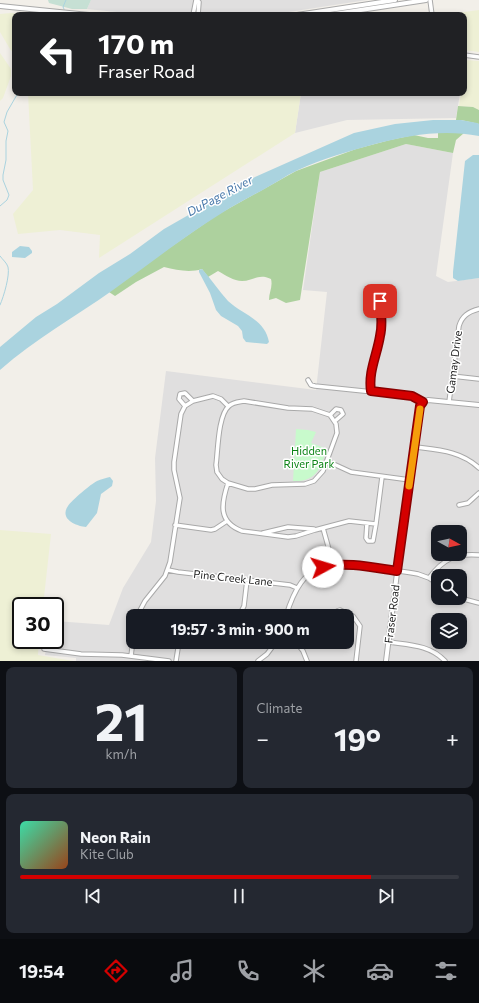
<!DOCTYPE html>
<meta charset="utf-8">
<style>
:root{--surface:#171b24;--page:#242831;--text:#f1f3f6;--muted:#9ea1a6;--line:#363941;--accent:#d40000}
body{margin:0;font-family:Commissioner,sans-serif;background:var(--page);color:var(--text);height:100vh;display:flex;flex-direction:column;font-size:15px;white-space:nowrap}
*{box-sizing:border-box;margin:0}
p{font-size:13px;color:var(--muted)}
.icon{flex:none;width:22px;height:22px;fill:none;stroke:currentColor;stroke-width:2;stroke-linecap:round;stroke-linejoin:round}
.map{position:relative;height:661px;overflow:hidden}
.drawer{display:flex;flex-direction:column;gap:6px;padding:6px;background:#0d0f14;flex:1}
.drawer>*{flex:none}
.guide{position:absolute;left:12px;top:12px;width:455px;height:84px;border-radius:8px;box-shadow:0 2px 6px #0003;background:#202124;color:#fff;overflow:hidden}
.needle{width:26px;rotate:98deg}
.fabs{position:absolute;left:431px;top:525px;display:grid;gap:8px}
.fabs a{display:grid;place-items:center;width:36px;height:36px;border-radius:8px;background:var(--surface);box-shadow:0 2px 6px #0003;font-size:20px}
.speed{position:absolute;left:12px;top:597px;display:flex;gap:8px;font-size:20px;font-weight:700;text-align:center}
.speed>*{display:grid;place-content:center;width:52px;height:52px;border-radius:50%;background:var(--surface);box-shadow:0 2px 6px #0003;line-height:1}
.speed .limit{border:2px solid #111;border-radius:6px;background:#fff;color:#111}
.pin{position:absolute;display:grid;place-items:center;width:34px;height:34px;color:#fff;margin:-17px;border-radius:8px;box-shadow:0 2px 6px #0006}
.me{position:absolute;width:44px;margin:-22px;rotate:84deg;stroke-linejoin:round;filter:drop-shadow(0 0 3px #0008)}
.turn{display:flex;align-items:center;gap:14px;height:84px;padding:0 20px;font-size:18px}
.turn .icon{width:52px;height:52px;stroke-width:2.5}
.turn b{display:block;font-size:28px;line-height:34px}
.big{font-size:30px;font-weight:700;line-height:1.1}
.drawer .widget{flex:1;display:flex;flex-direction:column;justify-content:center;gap:6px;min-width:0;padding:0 14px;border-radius:8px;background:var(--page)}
.drawer .dial{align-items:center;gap:0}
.dial b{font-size:52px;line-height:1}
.song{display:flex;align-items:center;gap:12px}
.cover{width:48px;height:48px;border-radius:6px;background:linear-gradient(135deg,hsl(160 70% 55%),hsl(20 70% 35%))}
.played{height:4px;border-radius:2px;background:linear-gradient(90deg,var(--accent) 80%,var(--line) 80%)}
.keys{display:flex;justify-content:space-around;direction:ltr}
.heat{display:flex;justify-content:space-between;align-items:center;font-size:22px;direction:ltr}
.drawer .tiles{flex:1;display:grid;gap:6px;grid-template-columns:1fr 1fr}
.widget:last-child{grid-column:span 2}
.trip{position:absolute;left:126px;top:609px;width:228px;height:40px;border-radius:8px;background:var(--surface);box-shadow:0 2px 6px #0003;font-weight:700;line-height:40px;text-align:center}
.tabs{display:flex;height:64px;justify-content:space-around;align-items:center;background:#090b0e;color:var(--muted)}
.tabs .icon{width:28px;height:28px}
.tabs .selected{color:var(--accent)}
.tabs b{font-size:18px;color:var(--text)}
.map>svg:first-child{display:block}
.residential{fill:#e0dfdf;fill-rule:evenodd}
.farmland{fill:#eef0d5}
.forest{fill:#add19e}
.wetland{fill:#c6e0d4}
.park{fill:#c8facc}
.water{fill:#aad3df}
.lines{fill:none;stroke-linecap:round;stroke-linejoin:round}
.stream{stroke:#aad3df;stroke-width:1}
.minor-casing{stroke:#a9a9a9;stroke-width:5.5}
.tertiary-casing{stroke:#a9a9a9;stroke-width:6}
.minor{stroke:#fff;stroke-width:3.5}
.tertiary{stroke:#fff;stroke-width:4}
.route-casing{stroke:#8a0000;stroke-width:10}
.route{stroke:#d40000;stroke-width:7}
.slow{stroke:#f59e0b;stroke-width:7}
.labels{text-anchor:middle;stroke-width:3;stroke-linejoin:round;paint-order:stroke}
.street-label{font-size:11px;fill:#222;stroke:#fff}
.park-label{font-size:11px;fill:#0c8416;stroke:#fff}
.water-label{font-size:12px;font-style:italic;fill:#4a7aab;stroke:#fff}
</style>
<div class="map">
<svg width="479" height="661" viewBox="0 0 479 661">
<rect width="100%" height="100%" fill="#f2efe9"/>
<path class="residential" d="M91,0h276l-98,15h-123l-59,-6z
M301,93h159l-4,25 -109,2 -52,13z
M406,144l47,9 -17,123 12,6 31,-4v383h-403v-3l-31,-3 2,-15h8v-19l54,4 14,-37 28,-46 5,-41 -1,-43 11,-87 150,19 11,-98 -24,-2 17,-118zM438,532h22v22h-22zM438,576h22v22h-22zM133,616h214v26h-214zM438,620h22v22h-22z"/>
<path class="farmland" d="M479,10v42l-15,-2v-35h-7v-2z
M11,13l18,2h-14v40l-5,-6 -10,-17v-18z
M0,53l11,16v7l-8,22 -3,3z
M465,60l14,1v49l-6,-3 -14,-1 2,-13h3z
M28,93h273l-6,40 -196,125 1,-23 -40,-5 -42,4 -5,-20 20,-24z
M0,530l51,4 -8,72h-22v34h18l-1,15 35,6h-73z"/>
<path class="forest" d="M458,106l15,1 6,3v14l-18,-4h-5z
M454,132l10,1 -8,7 -3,13 -47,-9 -86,28 -20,128 -14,3 -10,-5 -7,2c0,-8 4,-13 2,-21 -13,-6 -17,2 -29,2 -8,0 -17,-6 -24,-10l-10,6 -6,-8c-13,4 -25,1 -38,-2l-28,15 -21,14 -6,-4 40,-30 68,-47 79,-44 60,-22 34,-9 24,-5 14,3h10v-5z"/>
<path class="wetland" d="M48,0h43l-4,9h-15l-23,-6z"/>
<path class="park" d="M296,429l12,1 8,2 -5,11 16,6c-7,19 -10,33 -34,32z"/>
<path class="water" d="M433,120h28l16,3 2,1v12c-35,-7 -70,-1 -104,8 -26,7 -53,15 -77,26 -13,6 -24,14 -37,21 -54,27 -99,64 -148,99 -38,27 -78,49 -113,80v-23l36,-30 21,-13 42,-31 31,-19 34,-25 91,-52 99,-44 41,-9z
M473,155h6v123l-21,3 -5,-3v-6l12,-111z
M20,246l9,1 3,4v2l-7,5 -13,-1v-5z
M202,269c9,10 17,22 26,32 15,14 37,18 41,41l-2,2 -21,-2 -3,-4 -1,-7 -4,-5 -17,-10 -5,-6 -6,-17 -11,-21v-2z
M110,477l3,4 -1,5 -11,8 -4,19 -11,14c-10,-1 -27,-8 -18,-21 4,-6 23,-22 29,-25 4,-2 9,-3 13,-4z"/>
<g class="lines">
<path class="stream" d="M64,9l-1,-2 3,-7
M0,206l7,-6 2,-5 -6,-15v-5l3,-15v-19l2,-10 -4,-9 3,-10 11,-19
M0,256c2,3 7,7 8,11 2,8 -4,29 -8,38"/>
<g class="minor-casing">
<path id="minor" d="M197,0l2,2 -1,13
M430,0l2,15
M193,15l3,-15
M464,55l15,2
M452,376l27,3
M308,380l3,5 4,1 97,10 11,6
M371,391c-3,-19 6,-36 9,-55 3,-12 1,-23 0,-35
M244,401l44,7 24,1 18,6 6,9 1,9 -14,38 -9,10 -9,3 -33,1 -17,4h-7l-20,-6 -6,-4 -5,-7 -1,-7c2,-15 2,-50 13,-59 4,-4 9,-4 15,-5z
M449,402l10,-76c3,-10 9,-14 20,-17
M185,406l-6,-7 1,-5 5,-1 8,8
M330,415l6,-6 5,1 2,4 -8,7
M415,447c24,3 46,4 64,21
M327,461l24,11 59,8
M228,483c-7,21 -10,39 14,48l46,6 8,-1 19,-6 34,-9 27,3 6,-47
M459,505l9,-2 11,-10
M367,523l-1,15 2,3h5l3,-17
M175,525l36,5 4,-1 12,-8
M323,528l5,18 3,19
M263,533l25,-6 26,2
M168,570l10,2 112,13 7,3
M429,578c14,-19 27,-25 50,-23
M460,598l19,5
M345,613l8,3 7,10 -4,35
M137,616l8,-15 20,-25 5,-14 10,-64 -6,-28v-8l7,-48 4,-8 8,-5 20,-5 8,3 7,7
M239,616l5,-10 3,-26
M286,616c7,-23 18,-49 46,-51 11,-1 23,1 34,2 17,2 35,4 52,7l11,4 9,6
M337,616v-5l3,-1 4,2 1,4
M296,642l7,9 4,10
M389,642c21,3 41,3 56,19
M44,649l37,5 41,1 47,6
M131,656l2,-16
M176,661l3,-19
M258,661l9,-7 9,-12"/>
</g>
<g class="tertiary-casing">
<path id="tertiary" d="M0,6l89,9
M297,15l98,-15
M328,15l98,-15
M386,661l17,-136 17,-119 3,-4 5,-2 51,5"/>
</g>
<use href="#minor" class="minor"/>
<use href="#tertiary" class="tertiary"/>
</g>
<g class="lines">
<g class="route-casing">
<path id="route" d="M323,567c21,-6 53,1 74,4l23,-165 3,-4 -11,-6 -41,-5c-3,-19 6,-36 9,-55 3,-12 1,-23 0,-35"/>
</g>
<use href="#route" class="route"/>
<path class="slow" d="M409,486l11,-77"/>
</g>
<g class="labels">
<g class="street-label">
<text transform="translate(454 362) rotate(-83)" y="4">Gamay Drive</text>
<text transform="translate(233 578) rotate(6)" y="4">Pine Creek Lane</text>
<text transform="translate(392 614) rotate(-83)" y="4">Fraser Road</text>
</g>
<g class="park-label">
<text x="309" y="455">Hidden<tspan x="309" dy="13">River Park</tspan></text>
</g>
<g class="water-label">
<text transform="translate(220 196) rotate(-28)" y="4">DuPage River</text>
</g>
</g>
</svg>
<div class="fabs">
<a><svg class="needle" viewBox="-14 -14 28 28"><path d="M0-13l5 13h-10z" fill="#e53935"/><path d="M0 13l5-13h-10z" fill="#9ea1a6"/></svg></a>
<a><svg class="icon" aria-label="search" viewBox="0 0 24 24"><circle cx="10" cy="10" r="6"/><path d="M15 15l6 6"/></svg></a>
<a><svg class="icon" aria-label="layers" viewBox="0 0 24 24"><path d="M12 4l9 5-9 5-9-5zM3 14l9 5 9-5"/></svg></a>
</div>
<div class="speed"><div class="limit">30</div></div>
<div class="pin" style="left:380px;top:301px;background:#d93025"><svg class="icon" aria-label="arrive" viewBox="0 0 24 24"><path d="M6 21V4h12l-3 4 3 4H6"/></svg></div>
<svg class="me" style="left:323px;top:567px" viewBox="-20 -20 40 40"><circle r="19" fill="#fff"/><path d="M0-13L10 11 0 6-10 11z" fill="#d40000"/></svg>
<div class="trip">19:57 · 3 min · 900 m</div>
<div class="guide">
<div class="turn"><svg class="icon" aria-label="left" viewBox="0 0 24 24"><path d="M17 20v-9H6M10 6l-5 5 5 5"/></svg><div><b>170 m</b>Fraser Road</div></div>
</div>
</div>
<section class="drawer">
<div class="tiles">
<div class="widget dial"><b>21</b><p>km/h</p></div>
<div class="widget"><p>Climate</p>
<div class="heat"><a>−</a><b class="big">19°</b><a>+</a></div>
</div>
<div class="widget">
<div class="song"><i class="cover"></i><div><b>Neon Rain</b><p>Kite Club</p></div></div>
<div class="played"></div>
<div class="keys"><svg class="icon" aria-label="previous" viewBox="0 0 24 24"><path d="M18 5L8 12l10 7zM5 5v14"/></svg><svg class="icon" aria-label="pause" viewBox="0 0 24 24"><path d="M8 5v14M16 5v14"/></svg><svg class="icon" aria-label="next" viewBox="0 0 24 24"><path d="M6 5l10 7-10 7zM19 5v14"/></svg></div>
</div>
</div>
</section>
<nav class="tabs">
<b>19:54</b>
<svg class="icon selected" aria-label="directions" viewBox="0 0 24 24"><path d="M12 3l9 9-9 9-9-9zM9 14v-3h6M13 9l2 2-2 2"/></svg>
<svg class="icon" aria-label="music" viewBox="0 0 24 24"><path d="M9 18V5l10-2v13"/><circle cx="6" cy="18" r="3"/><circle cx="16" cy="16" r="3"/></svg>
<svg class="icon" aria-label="phone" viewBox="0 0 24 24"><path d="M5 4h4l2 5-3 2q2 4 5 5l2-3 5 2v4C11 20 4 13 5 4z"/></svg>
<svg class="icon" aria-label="climate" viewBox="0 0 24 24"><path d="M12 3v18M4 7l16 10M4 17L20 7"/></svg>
<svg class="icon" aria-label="car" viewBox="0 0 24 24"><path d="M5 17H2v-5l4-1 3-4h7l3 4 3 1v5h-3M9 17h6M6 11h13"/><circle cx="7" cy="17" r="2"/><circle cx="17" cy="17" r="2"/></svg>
<svg class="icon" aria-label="filters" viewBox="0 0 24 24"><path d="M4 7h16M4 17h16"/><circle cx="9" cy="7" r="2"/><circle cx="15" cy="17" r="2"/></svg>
</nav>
